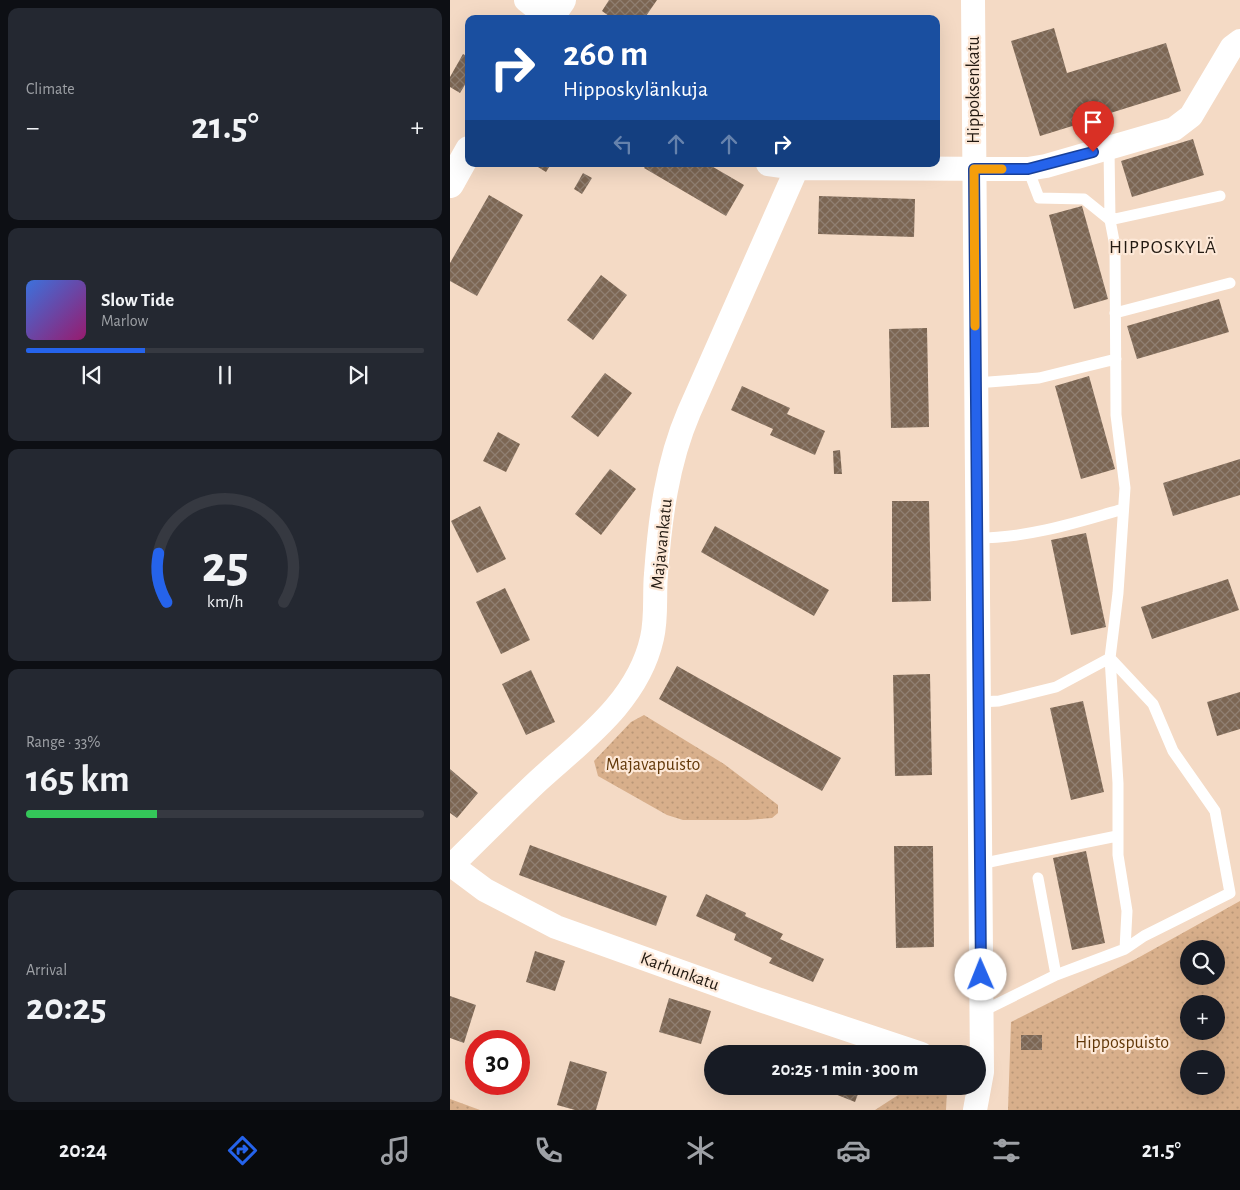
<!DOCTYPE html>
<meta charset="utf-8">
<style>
:root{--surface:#171b24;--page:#242831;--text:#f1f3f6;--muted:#9ea1a6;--line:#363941;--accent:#2563eb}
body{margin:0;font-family:"Alegreya Sans",sans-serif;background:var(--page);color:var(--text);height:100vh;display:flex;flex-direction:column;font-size:19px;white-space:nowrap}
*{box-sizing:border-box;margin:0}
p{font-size:16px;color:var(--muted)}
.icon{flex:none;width:28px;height:28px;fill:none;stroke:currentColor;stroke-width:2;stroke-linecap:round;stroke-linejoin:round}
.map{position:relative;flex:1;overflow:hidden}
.drawer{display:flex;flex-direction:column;gap:8px;padding:8px;background:#0d0f14;width:450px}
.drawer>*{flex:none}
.hud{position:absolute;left:15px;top:15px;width:475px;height:152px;border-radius:10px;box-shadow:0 5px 20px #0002;background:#1a4fa0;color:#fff;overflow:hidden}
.fabs{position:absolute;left:730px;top:940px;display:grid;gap:10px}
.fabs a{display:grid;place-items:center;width:45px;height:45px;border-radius:50%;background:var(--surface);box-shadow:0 5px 20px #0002;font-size:25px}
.speed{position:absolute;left:15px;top:1030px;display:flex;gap:10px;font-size:25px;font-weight:700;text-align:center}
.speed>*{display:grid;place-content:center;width:65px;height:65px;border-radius:50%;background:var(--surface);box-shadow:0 5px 20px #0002;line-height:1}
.speed .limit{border:8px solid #d22;background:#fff;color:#111}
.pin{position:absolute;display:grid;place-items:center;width:42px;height:42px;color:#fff;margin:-51px -21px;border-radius:50% 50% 50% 0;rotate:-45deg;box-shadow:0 0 5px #0007}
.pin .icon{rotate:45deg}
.me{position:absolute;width:55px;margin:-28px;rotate:359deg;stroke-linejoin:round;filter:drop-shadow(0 0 4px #0008)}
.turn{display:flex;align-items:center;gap:18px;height:105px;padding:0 15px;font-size:22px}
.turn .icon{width:65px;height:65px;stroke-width:2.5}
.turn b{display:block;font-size:35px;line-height:42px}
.lanes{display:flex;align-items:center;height:48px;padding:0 15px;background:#0003;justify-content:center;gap:25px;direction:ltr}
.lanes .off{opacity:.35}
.big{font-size:38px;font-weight:600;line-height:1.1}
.drawer .tile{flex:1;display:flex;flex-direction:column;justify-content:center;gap:8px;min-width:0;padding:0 18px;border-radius:10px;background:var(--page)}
.drawer .dial{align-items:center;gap:0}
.dial svg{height:130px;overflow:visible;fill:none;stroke:var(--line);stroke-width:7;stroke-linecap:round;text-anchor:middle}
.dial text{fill:var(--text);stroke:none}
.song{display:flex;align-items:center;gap:15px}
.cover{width:60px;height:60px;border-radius:8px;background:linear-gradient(135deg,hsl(220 70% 55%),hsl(320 70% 35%))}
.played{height:5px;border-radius:2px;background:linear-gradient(90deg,var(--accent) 30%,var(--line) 30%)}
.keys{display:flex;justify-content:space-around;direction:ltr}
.heat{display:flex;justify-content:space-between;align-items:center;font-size:28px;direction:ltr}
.charge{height:8px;border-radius:4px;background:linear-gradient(90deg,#34c759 33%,var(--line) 0)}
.trip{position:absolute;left:254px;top:1045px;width:282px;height:50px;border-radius:25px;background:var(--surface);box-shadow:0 5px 20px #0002;font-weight:600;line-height:50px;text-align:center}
.dock{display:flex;height:80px;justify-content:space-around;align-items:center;background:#090b0e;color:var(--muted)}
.dock .icon{width:35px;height:35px}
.dock .active{color:var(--accent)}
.dock b{font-size:22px;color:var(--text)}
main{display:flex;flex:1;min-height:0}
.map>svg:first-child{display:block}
.grass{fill:url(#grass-dots);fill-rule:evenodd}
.building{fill:url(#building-cross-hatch)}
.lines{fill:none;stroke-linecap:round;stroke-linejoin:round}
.service{stroke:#fff;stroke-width:11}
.minor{stroke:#fff;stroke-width:24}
.tertiary{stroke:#fff;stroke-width:28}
.route-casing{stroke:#184099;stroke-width:12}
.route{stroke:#2563eb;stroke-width:9}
.slow{stroke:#f59e0b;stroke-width:9}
.labels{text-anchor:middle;stroke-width:4.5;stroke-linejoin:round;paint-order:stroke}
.street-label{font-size:18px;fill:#231a12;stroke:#fde8d7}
.park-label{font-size:18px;fill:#623809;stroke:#fde8d7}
.neighbourhood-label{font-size:19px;letter-spacing:1px;fill:#231a12;stroke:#fde8d7}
</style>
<main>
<section class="drawer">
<div class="tile"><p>Climate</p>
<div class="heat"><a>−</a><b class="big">21.5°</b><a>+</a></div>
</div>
<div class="tile">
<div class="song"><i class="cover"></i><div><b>Slow Tide</b><p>Marlow</p></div></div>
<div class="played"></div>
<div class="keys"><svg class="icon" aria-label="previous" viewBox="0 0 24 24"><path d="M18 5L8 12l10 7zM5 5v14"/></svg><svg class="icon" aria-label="pause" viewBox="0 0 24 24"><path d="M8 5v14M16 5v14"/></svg><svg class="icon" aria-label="next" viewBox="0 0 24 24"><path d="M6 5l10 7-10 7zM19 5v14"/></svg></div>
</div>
<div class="tile dial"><svg viewBox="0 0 100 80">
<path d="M14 69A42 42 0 1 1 86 69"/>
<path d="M14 69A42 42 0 0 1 9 39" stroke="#2563eb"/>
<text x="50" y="56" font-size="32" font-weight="700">25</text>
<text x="50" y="72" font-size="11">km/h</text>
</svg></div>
<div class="tile"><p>Range · 33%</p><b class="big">165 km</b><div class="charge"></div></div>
<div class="tile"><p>Arrival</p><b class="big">20:25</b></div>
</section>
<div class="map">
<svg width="790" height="1110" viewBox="0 0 790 1110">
<defs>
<pattern id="grass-dots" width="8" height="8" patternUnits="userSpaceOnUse" patternTransform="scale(1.25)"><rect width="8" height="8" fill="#d8af8b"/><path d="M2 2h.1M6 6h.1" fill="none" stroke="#b99677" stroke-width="1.8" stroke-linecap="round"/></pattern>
<pattern id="building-cross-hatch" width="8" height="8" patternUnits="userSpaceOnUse" patternTransform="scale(1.25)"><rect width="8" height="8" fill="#7c6653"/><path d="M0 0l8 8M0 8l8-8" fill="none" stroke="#907f71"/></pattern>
</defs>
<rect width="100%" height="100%" fill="#f4dac5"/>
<path class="grass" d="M194,715l80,49 54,41v8l-6,5 -25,2h-64l-16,-5 -69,-39 -4,-15 37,-39z
M790,901v209h-232l3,-88 125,-63zM739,949h27v27h-27zM739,1004h27v27h-27zM739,1059h27v27h-27z
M462,1086h30l5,4 -1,20h-71z
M0,1099l30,11h-30z"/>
<path class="building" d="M159,0h48l-13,19h-31l-11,-8z
M604,28l13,45 99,-30 15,48 -93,29v-3l-7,2 1,4 -42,13 -29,-95z
M13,54l6,3v21l-9,15 -10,-6v-10z
M743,139l11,36 -72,22 -11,-36z
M83,164h18l-5,8z
M197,164h61l36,21 -18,31 -82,-48z
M133,173l9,5 -10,16 -8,-5z
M39,195l34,20 -46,81 -27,-15v-18z
M369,196l96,3 -1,38 -96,-3z
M632,206l26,93 -34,10 -25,-94z
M151,275l26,20 -34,45 -26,-20z
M769,299l10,33 -92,27 -10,-33z
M477,328l2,99 -38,1 -2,-99z
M155,373l27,20 -34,44 -27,-20z
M639,376l26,93 -34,10 -26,-93z
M292,386l48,22 -3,6 38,17 -10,24 -45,-20 3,-6 -42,-19z
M48,432l22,12 -14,28 -23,-11z
M390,450l2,24h-8l-1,-23z
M790,459v36l-67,21 -10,-33z
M160,469l26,20 -35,46 -26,-21z
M442,501h37l2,100 -39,1z
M30,506l26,53 -29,14 -26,-52z
M265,526l114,64 -15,26 -113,-64z
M636,533l20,94 -35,8 -20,-95z
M778,579l11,31 -87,29 -11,-32z
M55,588l25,52 -29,14 -25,-52z
M227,666l164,92 -19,33 -163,-92z
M81,670l24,52 -29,13 -24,-51z
M480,674l2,101 -37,1 -2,-101z
M790,692v37l-23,7 -10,-34z
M633,701l21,91 -33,8 -21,-92z
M0,769l28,24 -21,25 -7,-5z
M80,845l137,51 -11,30 -137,-51z
M444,846h39l1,101 -38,1z
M636,851l19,92 -33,7 -19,-92z
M256,894l40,19 -1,3 38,18 -3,5 44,20 -11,23 -44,-19 3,-5 -38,-18 2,-6 -40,-18z
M85,951l30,10 -10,30 -29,-9z
M0,996l26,9 -12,38 -14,-5z
M219,998l42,13 -10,33 -42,-12z
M571,1035h21v15h-21z
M360,1047l18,7h-21z
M120,1061l37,11 -11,38h-21l-18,-5z
M262,1065v12l-4,-2z
M365,1086h46l-6,16z"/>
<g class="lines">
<path class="service" d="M659,148l1,72 5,26 1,169 9,73 -7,105 -8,65 8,125v72l9,56 -2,38
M578,169l11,29 45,1 26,21 110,-24
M665,313l115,-30
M526,383l63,-5 77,-19
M527,538c51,0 98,-15 146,-29
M529,702l20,-1 57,-14 54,-29
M530,864l137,-28
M606,975l69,-26 19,-13 86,-43 -15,-82 -42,-60 -20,-47 -43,-46
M531,1012l75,-37 -18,-97"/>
<path class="minor" d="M76,0l24,19
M523,0l9,1072 -7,38
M318,164l29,4 231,1 18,-3 128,-37 17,-13 41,-69 8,-6
M0,864l35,26 71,37 201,72 164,55
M2,865c29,-28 57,-57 87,-85 44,-40 99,-79 113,-142 5,-21 2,-43 4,-64 4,-55 11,-111 33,-162l108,-244"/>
<path class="tertiary" d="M99,19l13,-19
M0,184l19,-34"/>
</g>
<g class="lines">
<g class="route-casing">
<path id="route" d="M531,975l-7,-806h54l65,-17"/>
</g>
<use href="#route" class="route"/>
<path class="slow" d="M525,326l-1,-157h28"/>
</g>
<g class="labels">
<g class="street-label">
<text transform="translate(523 90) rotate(-90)" y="6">Hippoksenkatu</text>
<text transform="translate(211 544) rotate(-84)" y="6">Majavankatu</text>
<text transform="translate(230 971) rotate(20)" y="6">Karhunkatu</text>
</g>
<g class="park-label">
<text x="203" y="770">Majavapuisto</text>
<text x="672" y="1048">Hippospuisto</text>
</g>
<g class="neighbourhood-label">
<text x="713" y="253">HIPPOSKYLÄ</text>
</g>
</g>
</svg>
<div class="fabs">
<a><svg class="icon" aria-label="search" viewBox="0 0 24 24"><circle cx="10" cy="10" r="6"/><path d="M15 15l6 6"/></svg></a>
<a>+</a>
<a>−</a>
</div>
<div class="speed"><div class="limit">30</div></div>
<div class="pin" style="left:643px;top:152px;background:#d93025"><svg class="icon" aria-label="arrive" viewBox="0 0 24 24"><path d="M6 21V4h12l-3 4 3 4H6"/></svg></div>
<svg class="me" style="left:531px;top:975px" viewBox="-20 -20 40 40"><circle r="19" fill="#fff"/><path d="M0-13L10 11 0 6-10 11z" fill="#2563eb"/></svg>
<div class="trip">20:25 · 1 min · 300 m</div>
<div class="hud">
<div class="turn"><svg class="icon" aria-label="right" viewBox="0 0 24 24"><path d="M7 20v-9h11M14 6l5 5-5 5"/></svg><div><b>260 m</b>Hipposkylänkuja</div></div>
<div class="lanes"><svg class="icon off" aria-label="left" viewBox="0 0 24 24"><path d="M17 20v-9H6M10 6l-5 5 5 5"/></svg><svg class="icon off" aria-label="ahead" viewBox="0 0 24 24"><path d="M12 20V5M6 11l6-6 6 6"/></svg><svg class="icon off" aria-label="ahead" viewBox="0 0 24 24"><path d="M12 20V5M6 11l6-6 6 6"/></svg><svg class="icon" aria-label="right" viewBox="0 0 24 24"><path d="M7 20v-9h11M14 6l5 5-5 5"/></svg></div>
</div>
</div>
</main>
<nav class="dock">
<b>20:24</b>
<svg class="icon active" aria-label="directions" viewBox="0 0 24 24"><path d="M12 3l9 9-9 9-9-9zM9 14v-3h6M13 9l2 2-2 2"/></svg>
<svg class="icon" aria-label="music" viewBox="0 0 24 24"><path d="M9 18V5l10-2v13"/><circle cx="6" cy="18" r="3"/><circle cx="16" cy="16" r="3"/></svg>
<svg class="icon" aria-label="phone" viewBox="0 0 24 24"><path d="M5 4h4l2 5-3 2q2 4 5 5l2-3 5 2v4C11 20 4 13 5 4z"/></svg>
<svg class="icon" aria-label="climate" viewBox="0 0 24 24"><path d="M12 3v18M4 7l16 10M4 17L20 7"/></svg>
<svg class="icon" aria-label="car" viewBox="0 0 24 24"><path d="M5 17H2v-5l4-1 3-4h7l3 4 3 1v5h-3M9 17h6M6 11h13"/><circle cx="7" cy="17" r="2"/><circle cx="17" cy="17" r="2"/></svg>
<svg class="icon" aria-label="filters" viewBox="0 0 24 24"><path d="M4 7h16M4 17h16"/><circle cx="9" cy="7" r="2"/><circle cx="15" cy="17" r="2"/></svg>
<b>21.5°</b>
</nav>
